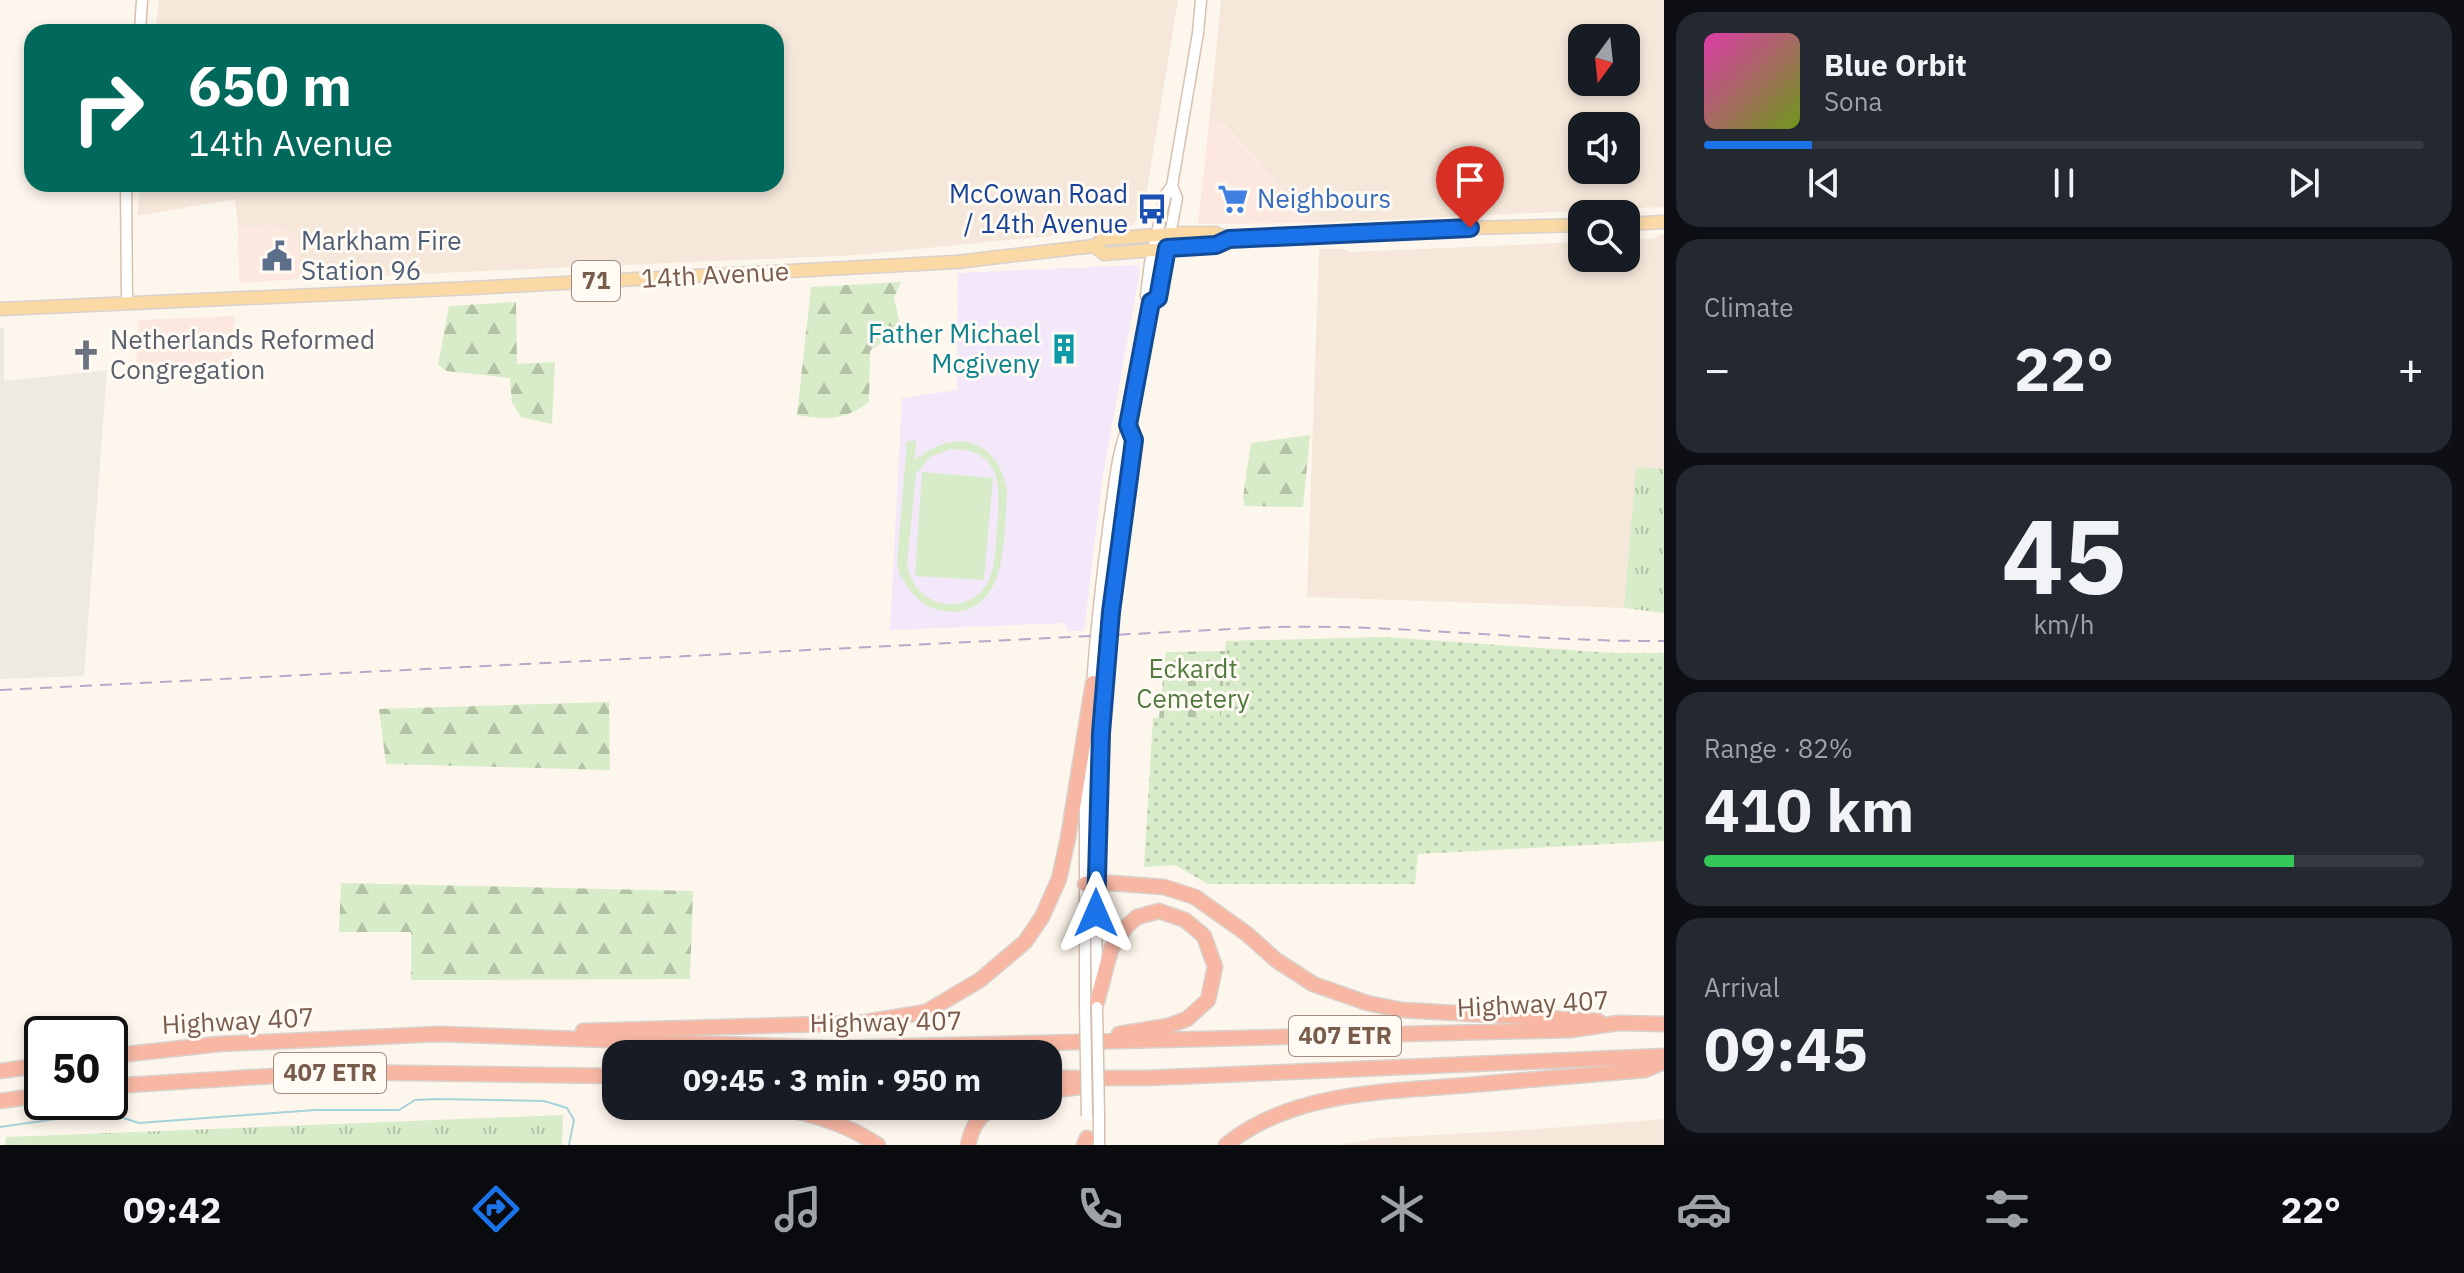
<!DOCTYPE html>
<meta charset="utf-8">
<style>
:root{--surface:#171b24;--page:#242831;--text:#f1f3f6;--muted:#9ea1a6;--line:#363941;--accent:#1a73e8}
body{margin:0;font-family:"IBM Plex Sans",sans-serif;background:var(--page);color:var(--text);height:100vh;display:flex;flex-direction:column;font-size:30px;white-space:nowrap}
*{box-sizing:border-box;margin:0}
p{font-size:26px;color:var(--muted)}
.icon{flex:none;width:44px;height:44px;fill:none;stroke:currentColor;stroke-width:2;stroke-linecap:round;stroke-linejoin:round}
.map{position:relative;flex:1;overflow:hidden}
.side{display:flex;flex-direction:column;gap:12px;padding:12px;background:#0d0f14;width:800px}
.side>*{flex:none}
.hud{position:absolute;left:24px;top:24px;width:760px;height:168px;border-radius:24px;box-shadow:0 4px 12px #0003;background:#00695c;color:#fff;overflow:hidden}
.needle{width:52px;rotate:195deg}
.buttons{position:absolute;left:1568px;top:24px;display:grid;gap:16px}
.buttons a{display:grid;place-items:center;width:72px;height:72px;border-radius:16px;background:var(--surface);box-shadow:0 4px 12px #0003;font-size:40px}
.speed{position:absolute;left:24px;top:1016px;display:flex;gap:16px;font-size:40px;font-weight:700;text-align:center}
.speed>*{display:grid;place-content:center;width:104px;height:104px;border-radius:50%;background:var(--surface);box-shadow:0 4px 12px #0003;line-height:1}
.speed .limit{border:4px solid #111;border-radius:12px;background:#fff;color:#111}
.pin{position:absolute;display:grid;place-items:center;width:68px;height:68px;color:#fff;margin:-82px -34px;border-radius:50% 50% 50% 0;rotate:-45deg;box-shadow:0 0 8px #0007}
.pin .icon{rotate:45deg}
.me{position:absolute;width:88px;margin:-44px;rotate:0deg;stroke-linejoin:round;filter:drop-shadow(0 0 6px #0008)}
.turn{display:flex;align-items:center;gap:28px;height:168px;padding:0 32px;font-size:36px}
.turn .icon{width:104px;height:104px;stroke-width:2.5}
.turn b{display:block;font-size:56px;line-height:68px}
.big{font-size:60px;font-weight:700;line-height:1.1}
.side .widget{flex:1;display:flex;flex-direction:column;justify-content:center;gap:12px;min-width:0;padding:0 28px;border-radius:24px;background:var(--page)}
.side .dial{align-items:center;gap:0}
.dial b{font-size:104px;line-height:1}
.song{display:flex;align-items:center;gap:24px}
.cover{width:96px;height:96px;border-radius:12px;background:linear-gradient(135deg,hsl(320 70% 55%),hsl(80 70% 35%))}
.played{height:8px;border-radius:4px;background:linear-gradient(90deg,var(--accent) 15%,var(--line) 15%)}
.keys{display:flex;justify-content:space-around;direction:ltr}
.heat{display:flex;justify-content:space-between;align-items:center;font-size:44px;direction:ltr}
.charge{height:12px;border-radius:6px;background:linear-gradient(90deg,#34c759 82%,var(--line) 0)}
.trip{position:absolute;left:602px;top:1040px;width:460px;height:80px;border-radius:24px;background:var(--surface);box-shadow:0 4px 12px #0003;font-weight:700;line-height:80px;text-align:center}
.menu{display:flex;height:128px;justify-content:space-around;align-items:center;background:#090b0e;color:var(--muted)}
.menu .icon{width:56px;height:56px}
.menu .selected{color:var(--accent)}
.menu b{font-size:36px;color:var(--text)}
main{display:flex;flex:1;min-height:0}
.map>svg:first-child{display:block}
.residential{fill:#f5e8da;fill-rule:evenodd}
.commercial{fill:#fde8e0}
.industrial{fill:#efe9e4}
.education{fill:#f3e8fa}
.grass{fill:url(#grass-dots)}
.forest{fill:url(#forest-firs)}
.cemetery{fill:url(#cemetery-stones)}
.park{fill:url(#park-tufts)}
.pitch{fill:#d8ecc9;fill-rule:evenodd}
.lines{fill:none;stroke-linecap:round;stroke-linejoin:round}
.stream{stroke:#a5d3da;stroke-width:2}
.secondary-casing{stroke:#d6c0b0;stroke-width:13}
.primary-casing{stroke:#dad1cd;stroke-width:15}
.motorway-casing{stroke:#dad1cd;stroke-width:17}
.secondary{stroke:#fff;stroke-width:10}
.primary{stroke:#fbd9a5;stroke-width:12}
.motorway{stroke:#f7b7a3;stroke-width:14}
.rail{stroke:#b9a8c9;stroke-width:2;stroke-dasharray:12 8;stroke-linecap:butt}
.secondary-bridge-casing{stroke:#d6c0b0;stroke-width:13;stroke-linecap:butt}
.secondary-bridge{stroke:#fff;stroke-width:10}
.route-casing{stroke:#114b97;stroke-width:20}
.route{stroke:#1a73e8;stroke-width:14}
.labels{text-anchor:middle;stroke-width:6;stroke-linejoin:round;paint-order:stroke}
.shield{fill:#fffaf3;stroke:#a28b7f;stroke-width:2}
.shield-label{font-size:24px;font-weight:bold;fill:#7a5c4d}
.transit-label{font-size:26px;fill:#164399;stroke:#fffaf3;text-anchor:end}
.shop-label{font-size:26px;fill:#366cbe;stroke:#fffaf3;text-anchor:start}
.service-label{font-size:26px;fill:#4e5e75;stroke:#fffaf3;text-anchor:start}
.street-label{font-size:26px;fill:#7a5c4d;stroke:#fffaf3}
.culture-label{font-size:26px;fill:#0d838f;stroke:#fffaf3;text-anchor:end}
.worship-label{font-size:26px;fill:#5b616d;stroke:#fffaf3;text-anchor:start}
.park-label{font-size:26px;fill:#537a41;stroke:#fffaf3}
</style>
<main>
<div class="map">
<svg width="1664" height="1145" viewBox="0 0 1664 1145">
<defs>
<pattern id="grass-dots" width="8" height="8" patternUnits="userSpaceOnUse" patternTransform="scale(2)"><rect width="8" height="8" fill="#d8ecc9"/><path d="M2 2h.1M6 6h.1" fill="none" stroke="#b4c2a5" stroke-width="1.8" stroke-linecap="round"/></pattern>
<pattern id="forest-firs" width="22" height="20" patternUnits="userSpaceOnUse" patternTransform="scale(2)"><rect width="22" height="20" fill="#d8ecc9"/><path d="M5 1l3.5 6h-7zM16 11l3.5 6h-7z" fill="#b4c2a5"/></pattern>
<pattern id="cemetery-stones" width="16" height="16" patternUnits="userSpaceOnUse" patternTransform="scale(2)"><rect width="16" height="16" fill="#d8ecc9"/><path d="M2 7V4a2 2 0 0 1 4 0v3zM10 15v-3a2 2 0 0 1 4 0v3z" fill="#b4c2a5"/></pattern>
<pattern id="park-tufts" width="24" height="20" patternUnits="userSpaceOnUse" patternTransform="scale(2)"><rect width="24" height="20" fill="#d8ecc9"/><path d="M3 7l-1-3M5 7V3M7 7l1-3M15 17l-1-3M17 17v-4M19 17l1-3" fill="none" stroke="#b4c2a5"/></pattern>
</defs>
<rect width="100%" height="100%" fill="#fdf6ec"/>
<path class="residential" d="M159,0h1019l-35,215 -15,13 -270,27 -556,24 -4,-44 -19,-9 -41,2 -3,-29 -98,17 3,-32h636v-152h-621z
M1221,0h443v207l-351,16 -89,-99 -15,-2zM1582,38h44v44h-44zM1582,126h44v44h-44z
M1661,234h3v235l-28,-1 -12,140 -317,-11 12,-348h23l8,3 232,-10v16h44v-18l29,-2z
M1664,1119v26h-325l40,-7 146,-8z"/>
<path class="commercial" d="M1209,122l14,2 90,99 -115,1z
M279,226l19,9 4,44 -63,4 -1,-55z
M235,316l-4,51 -96,5 4,-39 -1,-13z"/>
<path class="industrial" d="M0,328h4v53l103,-11 -23,306 -84,3z"/>
<path class="education" d="M1139,265l1,5 -38,211 -18,150h-17l-1,-8 -176,7 12,-232 55,-8 1,-117z"/>
<path class="grass" d="M1385,637l227,16h52v188l-246,13 -3,30h-207l-33,-19 -31,2 9,-149 68,-2 5,-75z"/>
<path class="forest" d="M901,282l-7,16 7,30 -31,23 -1,51c-25,19 -43,18 -72,13l14,-128z
M516,302l1,62 38,-2 -3,62 -31,-7 -9,-14 -2,-25 -63,-7 -9,-6 11,-59z
M1310,435l-7,72 -58,-1 -2,-9 8,-54z
M609,702l1,68 -224,-6 -7,-55z
M341,883l352,8 -3,88 -279,1v-48h-72z"/>
<path class="cemetery" d="M1225,651l-4,65 -62,2 7,-66z"/>
<path class="park" d="M1636,467l28,2v144l-40,-5z
M563,1115l-1,30h-557l1,-8z"/>
<path class="pitch" d="M907,441h9l-1,19c38,-32 81,-23 92,29 -3,43 3,131 -63,122 -20,-3 -33,-16 -42,-34h-2l-3,-14zM951,449c53,0 49,41 46,80 -2,27 -1,62 -32,73 -9,3 -21,3 -30,-1 -16,-6 -25,-20 -28,-37l9,-90 14,-17z
M922,472l71,6 -9,102 -69,-4z"/>
<g class="lines">
<path class="stream" d="M0,1127l105,-15 34,11 176,-13h84l16,-10 21,-1 108,2 23,7 7,12 -5,25"/>
<g class="secondary-casing">
<path id="secondary" d="M140,32l2,-32
M126,184l1,118
M1151,302l7,-4 19,-100 -5,-12
M1092,688c3,-56 10,-111 17,-166 5,-32 7,-66 19,-97l23,-123 -5,-6 4,-33 16,-69 6,-8 26,-153 3,-33
M1097,988c-1,-85 -3,-171 4,-256 8,-98 20,-195 33,-292l-6,-15
M1085,1006v-201l4,-61
M1099,1114v31"/>
</g>
<g class="primary-casing">
<path id="primary" d="M1626,224l38,-2
M1094,246l10,8 112,-9 13,-6
M0,309l472,-21 484,-26 138,-16 10,-7 80,-6h31l14,6h23l218,-11 112,-3"/>
</g>
<g class="motorway-casing">
<path id="motorway" d="M1085,884l26,-1 53,4 31,10 52,37 29,26 37,24 54,19 35,7 196,11
M1097,1002l14,-53 15,-22 11,-10 22,-6 26,9 19,16 11,31 -7,33 -21,19 -19,7 -49,8
M583,1031l278,-8 65,-11 54,-32 45,-38 17,-25 17,-38 9,-41 25,-155
M110,1056l109,-12 220,-10 396,14 735,-18 48,-7 46,1
M0,1071l42,-6
M1048,1078h98l518,-22
M110,1086l228,-14 278,4
M1048,1091l47,-6
M0,1101l42,-6
M772,1106c39,8 73,17 106,39
M968,1145c4,-18 11,-31 28,-39
M1084,1145l3,-7
M1226,1145c66,-54 161,-53 243,-60 59,-5 118,-10 176,-15l19,-8"/>
</g>
<use href="#secondary" class="secondary"/>
<use href="#primary" class="primary"/>
<use href="#motorway" class="motorway"/>
<path class="rail" d="M0,690l1273,-63c131,-3 260,15 391,14"/>
<g class="secondary-bridge-casing">
<path id="secondary-bridge" d="M1085,1006l2,110
M1097,1007l2,107"/>
</g>
<use href="#secondary-bridge" class="secondary-bridge"/>
</g>
<g class="lines">
<g class="route-casing">
<path id="route" d="M1096,913l5,-180 10,-121 23,-172 -6,-15 23,-123 7,-4 9,-50 49,-3 13,-6 241,-11"/>
</g>
<use href="#route" class="route"/>
</g>
<defs>
<g id="supermarket-bare" transform="scale(2.4)"><path d="M-6-5.5h2.5l.6 2H6L4.5 2H-2.5L-4.4-4H-6ZM-1.5 3.2a1.3 1.3 0 1 0 .1 0ZM3 3.2a1.3 1.3 0 1 0 .1 0Z" fill="#3f7fe0" stroke="#fffaf3" stroke-width="2.5" paint-order="stroke"/></g>
<g id="bus-bare" transform="scale(2.4)"><path d="M-5-6H5V4H4V6H2V4H-2V6H-4V4H-5ZM-3.5-4V0h7V-4ZM-3.5 1.2v1.5H-2V1.2ZM2 1.2v1.5H3.5V1.2Z" fill="#1a4fb4" stroke="#fffaf3" stroke-width="2.5" paint-order="stroke"/></g>
<g id="civic-bare" transform="scale(2.4)"><path d="M-.6-6.5H3V-4.5H.6V-3L4-1V1h2V6H-6V1h2V-1L-.6-3ZM-1.2 2.5V6h2.4V2.5Z" fill="#5c6f8a" stroke="#fffaf3" stroke-width="2.5" paint-order="stroke"/></g>
<g id="building-bare" transform="scale(2.4)"><path d="M-4-6H4V6H1V3H-1V6H-4ZM-2.5-4.3h1.7v1.8h-1.7ZM.8-4.3h1.7v1.8H.8ZM-2.5-1h1.7V.8h-1.7ZM.8-1h1.7V.8H.8Z" fill="#0f9aa8" stroke="#fffaf3" stroke-width="2.5" paint-order="stroke"/></g>
<g id="church-bare" transform="scale(2.4)"><path d="M-1.2-6h2.4v3.5h3.3v2.4h-3.3V6h-2.4V-.1h-3.3v-2.4h3.3Z" fill="#6b7280" stroke="#fffaf3" stroke-width="2.5" paint-order="stroke"/></g>
</defs>
<g fill-rule="evenodd">
<use href="#supermarket-bare" x="1233" y="199"/>
<use href="#bus-bare" x="1152" y="209"/>
<use href="#civic-bare" x="277" y="256"/>
<use href="#building-bare" x="1064" y="349"/>
<use href="#church-bare" x="86" y="355"/>
</g>
<g class="labels">
<g class="shield">
<rect x="572" y="261" width="48" height="40" rx="6"/>
<rect x="1289" y="1016" width="112" height="40" rx="6"/>
<rect x="274" y="1053" width="112" height="40" rx="6"/>
</g>
<g class="shield-label">
<text x="596" y="289">71</text>
<text x="1345" y="1044">407 ETR</text>
<text x="330" y="1081">407 ETR</text>
</g>
<g class="transit-label">
<text x="1128" y="203">McCowan Road<tspan x="1128" dy="30">/ 14th Avenue</tspan></text>
</g>
<g class="shop-label">
<text x="1257" y="208">Neighbours</text>
</g>
<g class="service-label">
<text x="301" y="250">Markham Fire<tspan x="301" dy="30">Station 96</tspan></text>
</g>
<g class="street-label">
<text transform="translate(715 275) rotate(-3)" y="9">14th Avenue</text>
<text transform="translate(1533 1004) rotate(-3)" y="9">Highway 407</text>
<text transform="translate(238 1021) rotate(-3)" y="9">Highway 407</text>
<text transform="translate(886 1022) rotate(-1)" y="9">Highway 407</text>
</g>
<g class="culture-label">
<text x="1040" y="343">Father Michael<tspan x="1040" dy="30">Mcgiveny</tspan></text>
</g>
<g class="worship-label">
<text x="110" y="349">Netherlands Reformed<tspan x="110" dy="30">Congregation</tspan></text>
</g>
<g class="park-label">
<text x="1193" y="678">Eckardt<tspan x="1193" dy="30">Cemetery</tspan></text>
</g>
</g>
</svg>
<div class="buttons">
<a><svg class="needle" viewBox="-14 -14 28 28"><path d="M0-13l5 13h-10z" fill="#e53935"/><path d="M0 13l5-13h-10z" fill="#9ea1a6"/></svg></a>
<a><svg class="icon" aria-label="sound" viewBox="0 0 24 24"><path d="M4 9h4l5-4v14l-5-4H4zM17 9q2 3 0 6"/></svg></a>
<a><svg class="icon" aria-label="search" viewBox="0 0 24 24"><circle cx="10" cy="10" r="6"/><path d="M15 15l6 6"/></svg></a>
</div>
<div class="speed"><div class="limit">50</div></div>
<div class="pin" style="left:1470px;top:228px;background:#d93025"><svg class="icon" aria-label="arrive" viewBox="0 0 24 24"><path d="M6 21V4h12l-3 4 3 4H6"/></svg></div>
<svg class="me" style="left:1096px;top:913px" viewBox="-20 -20 40 40"><path d="M0-17L14 15 0 8-14 15z" fill="#1a73e8" stroke="#fff" stroke-width="4"/></svg>
<div class="trip">09:45 · 3 min · 950 m</div>
<div class="hud">
<div class="turn"><svg class="icon" aria-label="right" viewBox="0 0 24 24"><path d="M7 20v-9h11M14 6l5 5-5 5"/></svg><div><b>650 m</b>14th Avenue</div></div>
</div>
</div>
<section class="side">
<div class="widget">
<div class="song"><i class="cover"></i><div><b>Blue Orbit</b><p>Sona</p></div></div>
<div class="played"></div>
<div class="keys"><svg class="icon" aria-label="previous" viewBox="0 0 24 24"><path d="M18 5L8 12l10 7zM5 5v14"/></svg><svg class="icon" aria-label="pause" viewBox="0 0 24 24"><path d="M8 5v14M16 5v14"/></svg><svg class="icon" aria-label="next" viewBox="0 0 24 24"><path d="M6 5l10 7-10 7zM19 5v14"/></svg></div>
</div>
<div class="widget"><p>Climate</p>
<div class="heat"><a>−</a><b class="big">22°</b><a>+</a></div>
</div>
<div class="widget dial"><b>45</b><p>km/h</p></div>
<div class="widget"><p>Range · 82%</p><b class="big">410 km</b><div class="charge"></div></div>
<div class="widget"><p>Arrival</p><b class="big">09:45</b></div>
</section>
</main>
<nav class="menu">
<b>09:42</b>
<svg class="icon selected" aria-label="directions" viewBox="0 0 24 24"><path d="M12 3l9 9-9 9-9-9zM9 14v-3h6M13 9l2 2-2 2"/></svg>
<svg class="icon" aria-label="music" viewBox="0 0 24 24"><path d="M9 18V5l10-2v13"/><circle cx="6" cy="18" r="3"/><circle cx="16" cy="16" r="3"/></svg>
<svg class="icon" aria-label="phone" viewBox="0 0 24 24"><path d="M5 4h4l2 5-3 2q2 4 5 5l2-3 5 2v4C11 20 4 13 5 4z"/></svg>
<svg class="icon" aria-label="climate" viewBox="0 0 24 24"><path d="M12 3v18M4 7l16 10M4 17L20 7"/></svg>
<svg class="icon" aria-label="car" viewBox="0 0 24 24"><path d="M5 17H2v-5l4-1 3-4h7l3 4 3 1v5h-3M9 17h6M6 11h13"/><circle cx="7" cy="17" r="2"/><circle cx="17" cy="17" r="2"/></svg>
<svg class="icon" aria-label="filters" viewBox="0 0 24 24"><path d="M4 7h16M4 17h16"/><circle cx="9" cy="7" r="2"/><circle cx="15" cy="17" r="2"/></svg>
<b>22°</b>
</nav>
